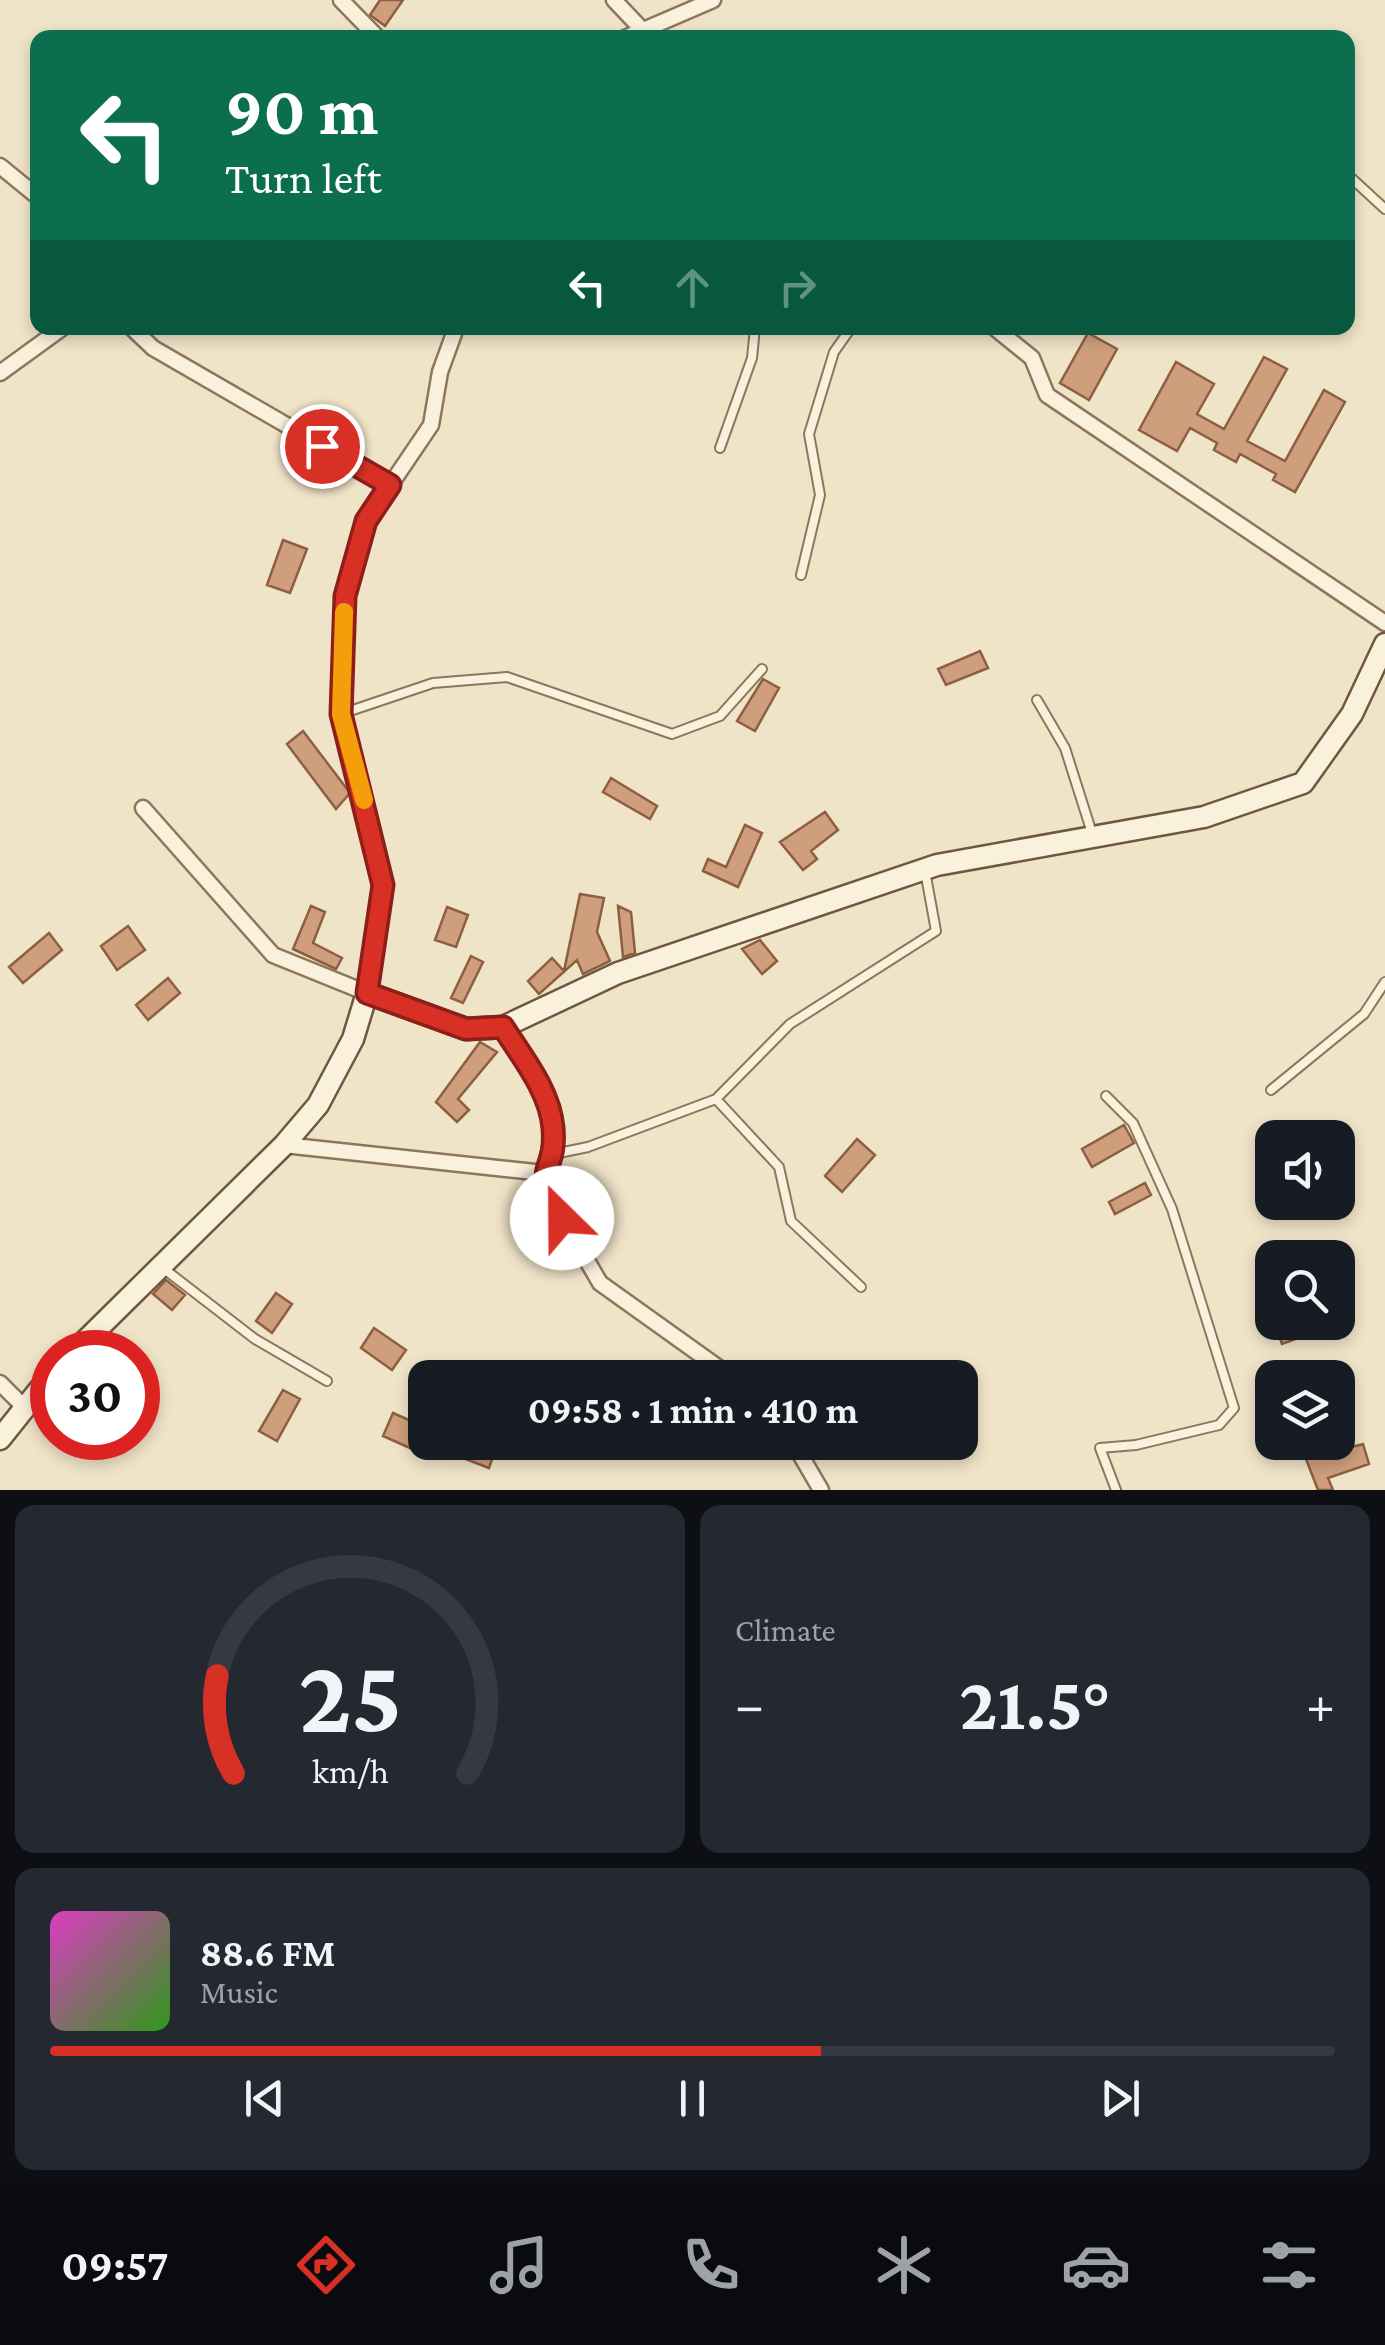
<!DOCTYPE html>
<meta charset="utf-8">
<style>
:root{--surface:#171b24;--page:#242831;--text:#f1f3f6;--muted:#9ea1a6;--line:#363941;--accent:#d93025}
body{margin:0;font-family:"Crimson Pro",serif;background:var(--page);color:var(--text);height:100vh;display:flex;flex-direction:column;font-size:38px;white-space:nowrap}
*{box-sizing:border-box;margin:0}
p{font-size:32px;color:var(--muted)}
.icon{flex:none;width:55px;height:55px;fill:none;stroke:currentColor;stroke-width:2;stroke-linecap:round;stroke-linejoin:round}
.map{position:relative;height:1490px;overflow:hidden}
.sheet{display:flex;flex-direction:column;gap:15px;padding:15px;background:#0d0f14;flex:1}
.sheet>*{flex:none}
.hud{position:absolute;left:30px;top:30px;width:1325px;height:305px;border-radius:20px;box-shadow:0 5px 15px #0003;background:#0b6e4f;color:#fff;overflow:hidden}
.fabs{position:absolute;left:1255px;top:1120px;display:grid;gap:20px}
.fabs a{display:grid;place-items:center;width:100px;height:100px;border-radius:20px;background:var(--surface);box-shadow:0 5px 15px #0003;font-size:50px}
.speed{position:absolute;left:30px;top:1330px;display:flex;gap:20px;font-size:50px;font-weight:700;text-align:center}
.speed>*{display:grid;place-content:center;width:130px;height:130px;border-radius:50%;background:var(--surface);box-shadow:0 5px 15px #0003;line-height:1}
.speed .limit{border:15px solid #d22;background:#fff;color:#111}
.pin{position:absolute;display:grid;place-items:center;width:85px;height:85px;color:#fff;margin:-42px;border:5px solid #fff;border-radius:50%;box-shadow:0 2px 10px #0007}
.me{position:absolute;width:110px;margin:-55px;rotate:337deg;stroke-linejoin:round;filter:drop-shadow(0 0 8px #0008)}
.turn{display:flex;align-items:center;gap:35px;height:210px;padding:0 30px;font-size:45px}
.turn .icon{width:130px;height:130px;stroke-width:2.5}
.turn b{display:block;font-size:70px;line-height:85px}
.lanes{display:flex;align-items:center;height:95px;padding:0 30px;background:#0003;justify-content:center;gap:50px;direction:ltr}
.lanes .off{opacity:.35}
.big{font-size:75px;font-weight:700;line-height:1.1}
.sheet .widget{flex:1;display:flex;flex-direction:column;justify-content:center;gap:15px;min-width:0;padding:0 35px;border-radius:20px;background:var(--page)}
.sheet .dial{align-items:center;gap:0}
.dial svg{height:260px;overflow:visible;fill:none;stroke:var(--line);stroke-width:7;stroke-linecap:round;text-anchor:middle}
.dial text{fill:var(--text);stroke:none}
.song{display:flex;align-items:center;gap:30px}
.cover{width:120px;height:120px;border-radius:15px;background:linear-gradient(135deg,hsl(310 70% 55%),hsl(110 70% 35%))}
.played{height:10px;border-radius:5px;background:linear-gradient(90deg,var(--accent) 60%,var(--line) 60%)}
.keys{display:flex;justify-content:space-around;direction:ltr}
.heat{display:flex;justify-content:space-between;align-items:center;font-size:55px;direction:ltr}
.sheet .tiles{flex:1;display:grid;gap:15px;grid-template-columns:1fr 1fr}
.widget:last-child{grid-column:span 2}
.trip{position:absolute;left:408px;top:1360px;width:570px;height:100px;border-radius:20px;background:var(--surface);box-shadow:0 5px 15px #0003;font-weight:700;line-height:100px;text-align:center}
.tabs{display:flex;height:160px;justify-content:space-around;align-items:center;background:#090b0e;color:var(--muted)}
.tabs .icon{width:70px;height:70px}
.tabs .on{color:var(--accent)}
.tabs b{font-size:45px;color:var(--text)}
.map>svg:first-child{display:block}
.building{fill:#cf9f7d;stroke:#8d5f41;stroke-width:2.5}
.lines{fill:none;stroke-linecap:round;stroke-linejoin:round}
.lane-casing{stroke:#8d765c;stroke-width:12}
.street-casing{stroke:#8d765c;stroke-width:19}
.secondary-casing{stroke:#6f573f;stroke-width:25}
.lane{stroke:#faf1dc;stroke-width:8}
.street{stroke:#faf1dc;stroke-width:14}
.secondary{stroke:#faf1dc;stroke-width:20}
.route-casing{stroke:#8d1f18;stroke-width:25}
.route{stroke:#d93025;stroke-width:18}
.slow{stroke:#f59e0b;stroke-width:18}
</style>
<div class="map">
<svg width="1385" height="1490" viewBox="0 0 1385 1490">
<rect width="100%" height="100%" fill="#f0e4c8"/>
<path class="building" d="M380,0h23l-18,26 -15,-11z
M1088,333l29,16 -28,51 -29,-17z
M1264,357l23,12 -40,72 38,20 39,-71 21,12 -50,90 -22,-12 3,-6 -36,-20 -4,8 -22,-12 3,-7 -27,-15 -13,23 -38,-21 37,-68 38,22 -17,30 27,15z
M283,540l24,9 -17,44 -23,-8z
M980,651l8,17 -42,17 -8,-16z
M763,679l16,9 -24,43 -18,-10z
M303,731l47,62 -14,16 -49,-65z
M611,778l46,28 -7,13 -47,-27z
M825,812l13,18 -27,21 6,8 -14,11 -23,-28z
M745,825l17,8 -24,54 -35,-16 5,-12 18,8z
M580,894l24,4 -7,34 13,29 -27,13 -6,-14 -38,34 -11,-13 24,-23 12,13z
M311,906l14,6 -12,31 29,15 -6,11 -43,-20z
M618,906l13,6 4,41 -12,4z
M447,907l21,8 -12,32 -21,-7z
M128,926l17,24 -28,20 -16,-24z
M49,933l13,17 -39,33 -14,-16z
M760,940l17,21 -15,13 -20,-25z
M471,956l12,6 -20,41 -12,-5z
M168,978l12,15 -32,27 -12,-15z
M480,1042l17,10 -39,47 11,11 -12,12 -21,-20z
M1124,1125l10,18 -42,24 -10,-18z
M857,1139l18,16 -33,37 -17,-16z
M1145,1183l6,12 -36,19 -6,-12z
M166,1280l19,15 -13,15 -19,-16z
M276,1293l16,11 -20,29 -16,-12z
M1284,1322h19l4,13 -25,9 -7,-19z
M374,1328l32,22 -14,20 -31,-22z
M283,1390l17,9 -23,42 -18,-10z
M393,1413l32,14v15h51l19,8 -6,18 -57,-22 -4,10 -45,-20z
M1363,1444l6,20 -41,14 5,12h-15l-12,-31z"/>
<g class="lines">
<g class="lane-casing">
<path id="lane" d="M1348,175l37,34
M720,448l32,-90 3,-30
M801,575l19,-80 -11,-61 25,-82 17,-24
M1037,700l28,48 27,85
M341,714l92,-31 74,-6 165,57 48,-18 42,-47
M1271,1090l93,-76 21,-32
M1106,1096l27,27 39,86 62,199 -15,17 -83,20 -36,3 16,42
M716,1099l63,68 12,54 70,66
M549,1155l39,-8 128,-48 74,-75 146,-93 -11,-60
M163,1268l92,71 72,42"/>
</g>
<g class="street-casing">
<path id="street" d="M341,0l37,38
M614,0l36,38
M625,38l88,-38
M0,166l38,31
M132,328l21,20 237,137
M995,328l37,30 15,37 338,228
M0,373l62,-45
M143,808l130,147 94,38 16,-108 -42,-171 4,-118 21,-75 65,-96 9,-53 16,-44
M503,1027l40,66 10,35 -9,58 56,97 133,95
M284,1145l260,28
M0,1383l25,25
M793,1442l28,48"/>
</g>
<g class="secondary-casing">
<path id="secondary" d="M74,1352l210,-207 34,-40 35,-66 14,-46 99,36 37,-2 115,-54 319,-108 267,-48 99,-34 49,-69 33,-70
M0,1439l52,-65"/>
</g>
<use href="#lane" class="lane"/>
<use href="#street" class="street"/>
<use href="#secondary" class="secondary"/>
</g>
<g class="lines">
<g class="route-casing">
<path id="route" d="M322,446l68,39 -24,36 -21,75 -4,118 42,171 -16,108 99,36 37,-2c19,30 47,64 50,101 4,48 -23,34 9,90"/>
</g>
<use href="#route" class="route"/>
<path class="slow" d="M344,612l-3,102 23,86"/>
</g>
</svg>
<div class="fabs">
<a><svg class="icon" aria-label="sound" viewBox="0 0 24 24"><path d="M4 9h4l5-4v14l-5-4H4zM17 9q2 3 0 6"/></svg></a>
<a><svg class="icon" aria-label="search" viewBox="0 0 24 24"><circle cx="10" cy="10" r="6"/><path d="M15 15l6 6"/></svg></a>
<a><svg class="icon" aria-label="layers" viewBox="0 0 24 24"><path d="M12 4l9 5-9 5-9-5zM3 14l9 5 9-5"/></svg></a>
</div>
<div class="speed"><div class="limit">30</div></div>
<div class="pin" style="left:322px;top:446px;background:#d93025"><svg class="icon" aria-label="arrive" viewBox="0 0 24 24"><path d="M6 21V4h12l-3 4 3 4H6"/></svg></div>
<svg class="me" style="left:562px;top:1218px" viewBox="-20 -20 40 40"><circle r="19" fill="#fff"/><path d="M0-13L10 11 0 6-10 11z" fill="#d93025"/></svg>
<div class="trip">09:58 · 1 min · 410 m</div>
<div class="hud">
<div class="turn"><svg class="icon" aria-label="left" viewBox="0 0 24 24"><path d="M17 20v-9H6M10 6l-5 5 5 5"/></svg><div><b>90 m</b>Turn left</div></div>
<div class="lanes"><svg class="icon" aria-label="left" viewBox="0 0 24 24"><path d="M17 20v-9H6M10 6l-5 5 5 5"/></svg><svg class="icon off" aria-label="ahead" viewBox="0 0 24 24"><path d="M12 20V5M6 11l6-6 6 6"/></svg><svg class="icon off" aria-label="right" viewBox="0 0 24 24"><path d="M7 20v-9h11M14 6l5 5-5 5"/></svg></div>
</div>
</div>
<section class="sheet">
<div class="tiles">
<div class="widget dial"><svg viewBox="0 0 100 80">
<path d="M14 69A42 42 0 1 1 86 69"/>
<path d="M14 69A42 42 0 0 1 9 39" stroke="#d93025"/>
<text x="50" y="56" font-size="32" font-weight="700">25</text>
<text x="50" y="72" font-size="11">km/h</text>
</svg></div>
<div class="widget"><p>Climate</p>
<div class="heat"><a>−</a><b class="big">21.5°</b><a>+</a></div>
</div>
<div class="widget">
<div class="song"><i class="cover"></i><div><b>88.6 FM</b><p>Music</p></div></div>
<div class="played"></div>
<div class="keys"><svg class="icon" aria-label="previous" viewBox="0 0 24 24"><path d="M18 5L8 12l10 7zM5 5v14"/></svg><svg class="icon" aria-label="pause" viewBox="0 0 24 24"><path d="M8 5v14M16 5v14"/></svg><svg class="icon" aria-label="next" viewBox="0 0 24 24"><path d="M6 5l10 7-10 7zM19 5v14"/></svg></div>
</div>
</div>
</section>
<nav class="tabs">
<b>09:57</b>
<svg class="icon on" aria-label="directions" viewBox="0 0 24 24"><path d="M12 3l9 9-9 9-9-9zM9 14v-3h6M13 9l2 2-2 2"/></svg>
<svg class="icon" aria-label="music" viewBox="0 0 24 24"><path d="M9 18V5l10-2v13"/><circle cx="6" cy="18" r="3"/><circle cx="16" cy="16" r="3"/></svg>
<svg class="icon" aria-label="phone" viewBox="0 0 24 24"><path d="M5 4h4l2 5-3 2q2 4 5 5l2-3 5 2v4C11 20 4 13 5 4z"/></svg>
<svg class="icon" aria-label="climate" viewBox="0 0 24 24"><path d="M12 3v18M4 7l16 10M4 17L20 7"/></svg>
<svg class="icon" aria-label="car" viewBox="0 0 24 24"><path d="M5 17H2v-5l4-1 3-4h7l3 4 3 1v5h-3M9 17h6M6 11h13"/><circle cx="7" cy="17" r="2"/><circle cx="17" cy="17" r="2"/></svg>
<svg class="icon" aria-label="filters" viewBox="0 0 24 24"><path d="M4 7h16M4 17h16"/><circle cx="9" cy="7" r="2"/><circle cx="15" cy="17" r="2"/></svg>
</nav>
